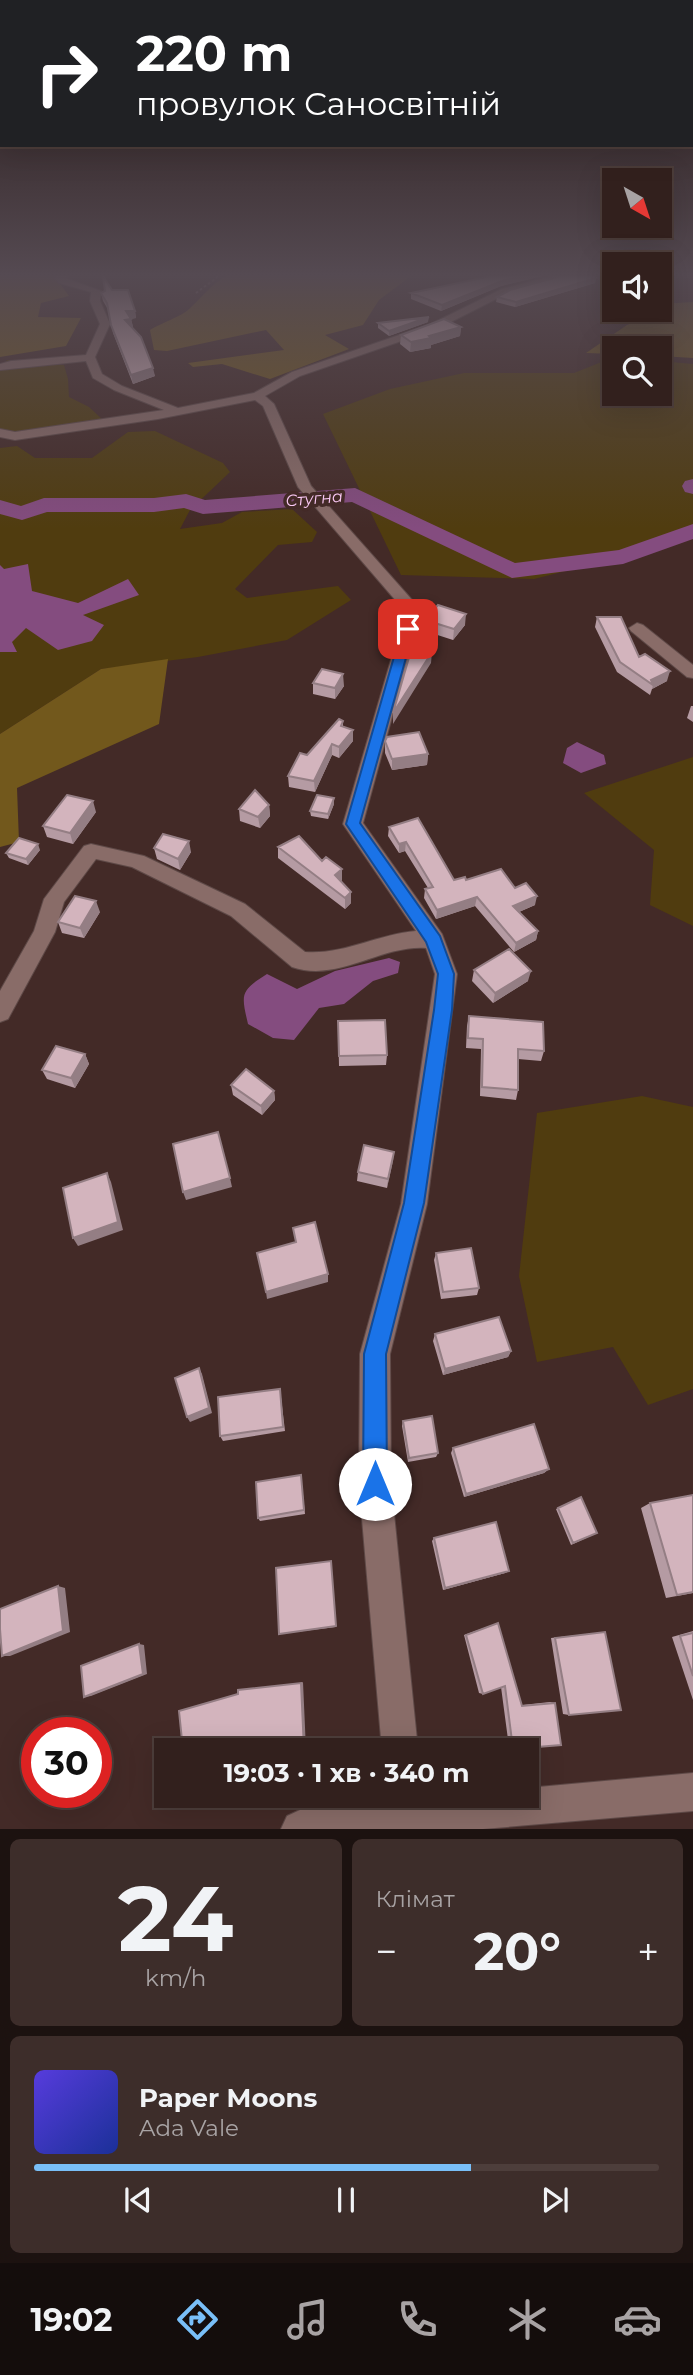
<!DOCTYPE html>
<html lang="uk">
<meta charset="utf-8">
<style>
:root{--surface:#32201d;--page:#3d2d2a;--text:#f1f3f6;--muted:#a8a3a4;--line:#4d3e3b;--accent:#79bff8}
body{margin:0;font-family:Montserrat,sans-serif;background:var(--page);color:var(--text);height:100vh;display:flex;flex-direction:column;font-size:26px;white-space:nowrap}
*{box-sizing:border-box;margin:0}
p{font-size:23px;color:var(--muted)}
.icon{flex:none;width:38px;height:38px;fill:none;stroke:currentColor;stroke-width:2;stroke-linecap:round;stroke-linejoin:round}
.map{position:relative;height:1829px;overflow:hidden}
.details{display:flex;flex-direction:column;gap:10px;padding:10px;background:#1c1210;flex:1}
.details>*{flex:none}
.guide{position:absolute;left:0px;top:0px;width:693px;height:147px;box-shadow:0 7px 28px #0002,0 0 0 2px var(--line);background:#202124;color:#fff;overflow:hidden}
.needle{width:46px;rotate:141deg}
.controls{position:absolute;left:602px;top:168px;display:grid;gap:14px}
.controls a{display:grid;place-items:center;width:70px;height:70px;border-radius:0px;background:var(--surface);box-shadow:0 7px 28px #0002,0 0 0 2px var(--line);font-size:35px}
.speed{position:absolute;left:21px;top:1717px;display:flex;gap:14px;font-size:35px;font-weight:700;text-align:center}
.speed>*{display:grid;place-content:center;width:91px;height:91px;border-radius:50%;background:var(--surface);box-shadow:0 7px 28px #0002,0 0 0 2px var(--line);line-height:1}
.speed .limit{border:10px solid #d22;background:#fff;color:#111}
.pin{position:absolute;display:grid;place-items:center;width:60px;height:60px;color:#fff;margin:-30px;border-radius:14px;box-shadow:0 4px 10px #0006}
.me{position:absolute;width:77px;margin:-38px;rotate:0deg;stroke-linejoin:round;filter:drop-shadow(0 0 5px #0008)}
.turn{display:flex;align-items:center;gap:24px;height:147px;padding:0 21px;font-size:32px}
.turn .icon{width:91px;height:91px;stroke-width:2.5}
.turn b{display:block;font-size:49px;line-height:60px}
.big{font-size:52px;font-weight:700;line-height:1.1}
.details .card{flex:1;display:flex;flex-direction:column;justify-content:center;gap:10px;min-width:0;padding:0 24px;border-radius:10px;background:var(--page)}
.details .dial{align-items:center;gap:0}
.dial b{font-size:91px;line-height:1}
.song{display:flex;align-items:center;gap:21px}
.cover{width:84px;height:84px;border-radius:10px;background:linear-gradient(135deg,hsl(250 70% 55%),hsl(230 70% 35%))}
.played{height:7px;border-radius:4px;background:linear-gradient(90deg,var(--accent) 70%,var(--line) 70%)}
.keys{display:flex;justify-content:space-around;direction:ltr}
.heat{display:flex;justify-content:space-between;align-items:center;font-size:38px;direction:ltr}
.details .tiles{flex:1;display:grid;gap:10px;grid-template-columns:1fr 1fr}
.card:last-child{grid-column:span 2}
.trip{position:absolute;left:154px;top:1738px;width:385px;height:70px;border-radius:0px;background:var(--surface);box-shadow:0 7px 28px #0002,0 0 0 2px var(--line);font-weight:700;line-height:70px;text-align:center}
.dock{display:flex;height:112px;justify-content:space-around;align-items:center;background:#140d0c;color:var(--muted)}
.dock .icon{width:49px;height:49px}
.dock .selected{color:var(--accent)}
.dock b{font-size:32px;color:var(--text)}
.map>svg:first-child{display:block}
.green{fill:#503c0f}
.forest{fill:#72581c}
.water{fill:#844c7f}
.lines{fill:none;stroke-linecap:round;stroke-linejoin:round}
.river{fill:#844c7f;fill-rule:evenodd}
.minor-casing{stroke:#5e4947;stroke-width:2}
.path{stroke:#8f7a78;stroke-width:2;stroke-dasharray:2.5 2.5;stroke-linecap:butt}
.minor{fill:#896c68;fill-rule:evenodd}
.wall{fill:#b59ba3}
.shaded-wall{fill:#947e84}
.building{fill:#d3b4bd;stroke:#947e84;stroke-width:2}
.route{fill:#1a73e8;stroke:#114b97;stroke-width:2}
.labels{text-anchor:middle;stroke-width:7;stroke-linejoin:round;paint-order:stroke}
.far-water-label{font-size:16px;font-style:italic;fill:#fbc9f6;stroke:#432a27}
</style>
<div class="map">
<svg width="693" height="1829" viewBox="0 0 693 1829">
<rect width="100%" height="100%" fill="#432a27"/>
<path class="green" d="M614,357v37h46v-33l33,3v175l-159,40 -133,-4 -78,-161 67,-25 74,-16h110z
M7,360l57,5 4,14 1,18 20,10 14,13 -86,13 -17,-2v-62z
M155,431l68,32 7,9 -40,38 -10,19 42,-6 20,-11 50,-3 25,23 -5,10 -34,3 -43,44 12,9 91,-12 13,14 -64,40 -89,17 -97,12 -101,65v-286l17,-2 18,12h57l36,-26z
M693,757v169l-43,-21 4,-55 -70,-57z
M642,1096l51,11v282l-45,16 -35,-58 -76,15 -18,-86 18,-163z"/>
<path class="forest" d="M0,273h52l17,23 -28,7 -3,14 43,1 -15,28 -66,11z
M289,273h126l-36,27 -16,25 -38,10 24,14 -79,30 -48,-15 -29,3 -5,-4 96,-13 -18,-20 -99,21 -13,-1 -4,-20c10,-6 33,-15 38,-20 12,-10 26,-30 42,-35 19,-5 39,6 59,-2z
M693,302v56l-33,-2v-8h-46v6l-28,-1 41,-28 16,-6 2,-9h15v-6z
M168,659l-9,65 -142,64 2,54 -19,5v-113l101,-65z"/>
<path class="water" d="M28,564l4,27 46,12 50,-24 11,16 -56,20 21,10 -12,16 -34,9 -32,-22 -14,14 5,10h-17v-87l4,4z
M577,742l27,13 2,9 -25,9 -18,-10 4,-15z
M389,958l11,4 -2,11 -25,8 -29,23 -25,4 -25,32 -21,-2 -25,-14c-7,-30 -8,-33 19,-50l30,15 38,-18z"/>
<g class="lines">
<path class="river" d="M693,479v15l-8,-2 -3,-6 3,-5z
M355,488l160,75 104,-13 74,-26v15l-70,25 -111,14 -160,-76 -149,12 -19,-6 -30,4h-107l-25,8 -22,-6v-14l21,6 23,-8h110l32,-4 19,6z"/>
<g class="minor-casing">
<path id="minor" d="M63,273h12l-10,5 36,13 -1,10 10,23 -15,33 7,17 20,12 56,22 76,-15 38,-21 139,-48 71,-35 62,-16h14l-70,20 -69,35 -139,48 -35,20 9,8 37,82 102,115 3,28 -53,194 79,111 15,40 -30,230 -37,150 1,130 27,266h-36l-23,-266 1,-130 41,-150 34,-230 -9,-26c-46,-3 -88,35 -134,19l-61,-51 -99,-49 -36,-8 -32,43 -9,30 -47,87 -8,3v-31l34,-60 10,-32 40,-53 7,-2 53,12 101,48 60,48c39,3 73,-18 111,-21l-73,-107 57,-195 -3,-27 -99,-115 -35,-81 -8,-6 -97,19 -143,21 -15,-3v-8l15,3 149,-22 -50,-20 -21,-12 -7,-17 -86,9v-6l11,-3 75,-6 14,-31 -10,-23 1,-9 -32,-9 -5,-6z
M637,623l6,2 50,40v13l-6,-1 -56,-46 -2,-3z
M693,1773v38l-210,18h-202l6,-13 13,-6 137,-14h90v-8z"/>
</g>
<path class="path" d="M196,293l27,-20"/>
<use href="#minor" class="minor"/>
</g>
<path class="wall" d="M506,273h49l-54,13 -60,25 -30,-12v-6z
M572,273h32l-12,3 4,2 -1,5 -80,24 -19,-5 1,-5z
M112,290l23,21 1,7 -5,1 2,8h-2l24,49 -22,8 -20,-51 -4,-22 -6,-10 -2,-8z
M428,322l-39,14 -11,-8v-5z
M461,327l-1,9 -29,9v3l-21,4 -10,-8 1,-9z
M597,617l42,40 28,24 -15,8 -2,6 -33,-23 -22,-45z
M425,620l40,5 -12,15 -28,-9z
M313,683l31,3 -9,13 -22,-5z
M691,706h2v16l-6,-4z
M343,721v6l10,3v11l-14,17 -7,-3 -17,37 -26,-5 -1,-11 19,-21z
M385,741l43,13 -1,11 -35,5 -7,-17z
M334,804l-6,15 -17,-3 -1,-5z
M269,805l1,11 -10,12 -20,-7 -1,-12z
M96,812l-23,32 -26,-7 -4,-11z
M389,827l65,53h12l49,8 20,17 -16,7 19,19 -2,9 -22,12 -39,-46 -39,13 -12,-21 1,-9 3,-1 -23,-37 -6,2 -11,-17z
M278,847l44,14 20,19 -1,1 10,11v11l-6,6 -67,-51z
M154,848l37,4 -11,18 -23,-11z
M40,850l-12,15 -19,-7 -3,-5z
M100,912l-16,26 -22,-5 -4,-11z
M474,970l54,11 -35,22 -21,-22z
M469,1016l75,35 -3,10 -23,-2v31l-2,10 -36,-4 1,-47 -15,-1 1,-22z
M338,1021l49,34 -1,10 -47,1z
M85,1054l4,10 -14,24 -28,-9 -5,-9z
M231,1085l43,6 1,9 -13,15 -29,-20z
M394,1152l-7,36 -30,-7 1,-9z
M436,1253l43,35 -2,7 -36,4 -7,-39z
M435,1334l76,17 -3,6 -65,18 -10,-34z
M280,1389l5,42 -62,10 -3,-5z
M403,1421l35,32 -2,4 -28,5 -6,-36z
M453,1448l96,21 -5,4 -80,24 -13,-44z
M301,1475l4,39 -45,7 -2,-3z
M650,1503l43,90 -27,5 -25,-90z
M558,1508l39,25 -26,12 -15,-36z
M434,1538l75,33 -4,2 -62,17 -11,-49z
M331,1561l5,66 -57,7z
M498,1623l24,82 28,-3 5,1 -42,46 -4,-2 -8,-60 -18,7 -4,-1 -15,-58z
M693,1631v69l-21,-63z
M605,1632l-36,83 -6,-1 -12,-76z"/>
<path class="shaded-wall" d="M536,273h19l-54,13 -60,25 1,-6 60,-24z
M587,273h17l-18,5z
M596,278l-1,5 -80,24 1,-5z
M126,311h9l1,7 -8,1z
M429,317l-1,5 -39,14v-5z
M131,319l2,8 -7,1 -1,-8z
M461,327l-1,9 -29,9v3l-21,4 1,-10z
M153,368l2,8 -22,8 -2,-9z
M466,614l-1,11 -12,15 1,-11z
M432,652l-1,11 -38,61v-11z
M670,671l-3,10 -15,8 1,-4 -2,-5z
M343,674l1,12 -9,13v-11z
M353,730v11l-14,17v-11z
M332,744v11l-17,37 -1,-11z
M428,754l-1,11 -35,5v-11z
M334,798v6l-6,15v-5z
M93,801l3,11 -23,32 -3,-11z
M269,805l1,11 -10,12 -2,-11z
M189,841l2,11 -11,18 -2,-11z
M406,842l-1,9 -6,2v-9z
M38,844l2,6 -12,15 -2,-6z
M342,869v11l-7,6v-11z
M351,892v11l-6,6v-11z
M537,896l-2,9 -23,10 1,-9z
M477,897l-2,9 -39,13 1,-9z
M96,901l4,11 -16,26 -4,-10z
M538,931l-2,9 -22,12 2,-9z
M531,971l-3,10 -35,22 2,-10z
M85,1054l4,10 -14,24 -4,-10z
M274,1091l1,9 -13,15 -1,-9z
M394,1152l-1,9 -6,27 1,-9z
M107,1173l4,9 12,48 -45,16 -5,-8z
M230,1178l2,9 -46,13 -3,-8z
M328,1274v8l-61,17 -1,-7z
M511,1351l-3,6 -65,18 2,-6z
M199,1368l3,6 10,39 -22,9 -3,-5z
M549,1469l-5,4 -80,24 2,-3z
M509,1571l-4,2 -62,17 2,-2z
M58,1586l7,2 5,44 -60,24h-8z
M139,1644l5,1 3,29 -56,22 -7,1z
M303,1682l3,68h-2l-3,-67z"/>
<path class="building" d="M506,273h30l-34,8 -60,24 -31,-12z
M572,273h15l9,5 -80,24 -19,-5 13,-7z
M103,276l9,14h16l7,21h-9l5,8 -6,1 16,17 12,31 -22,7 -20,-50 -4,-22 -6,-10 4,-2z
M429,317l-40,14 -11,-8z
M444,319l17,8 -32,9 2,2 -20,4 -10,-7z
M438,605l28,9 -12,15 -29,-9z
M597,617h24l18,40 6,-3 25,17 -19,9 2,5 -33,-23z
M412,647l20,5 -39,61z
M322,669l21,5 -8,14 -22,-5z
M339,719l4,2 -2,5 12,4 -14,17 -7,-3 -18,37 -26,-5 12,-23 7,2z
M419,732l9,22 -36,5 -7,-18 2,-4z
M255,790l14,15 -11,12 -19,-8z
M67,795l26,6 -23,32 -27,-7z
M317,795l17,3 -6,16 -18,-3z
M418,818l36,62 11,-3 1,3 35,-11 14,19 11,-5 11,13 -24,10 25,25 -22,12 -39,-46 -40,13 -12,-21 8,-2 -27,-45 -7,2 -10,-17z
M163,834l26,7 -11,18 -24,-11z
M299,836l23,25 4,-4 16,12 -7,6 16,17 -6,6 -67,-51z
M19,838l19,6 -12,15 -20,-6z
M75,896l21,5 -16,27 -22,-6z
M509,949l22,22 -36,22 -21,-23z
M469,1016l74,6 1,29 -26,-2v41l-36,-3 1,-48 -15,-1z
M385,1020l2,35 -48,1 -1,-35z
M56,1046l29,8 -14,24 -29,-8z
M246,1069l28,22 -13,15 -30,-21z
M218,1132l12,46 -47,14 -10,-48z
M364,1145l30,7 -6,27 -30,-7z
M107,1173l11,49 -45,16 -10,-50z
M315,1222l13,52 -62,18 -9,-39 39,-11 -3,-14z
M471,1248l8,40 -36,4 -7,-39z
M499,1317l12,34 -66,18 -10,-35z
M199,1368l10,40 -22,9 -12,-39z
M280,1389l3,38 -63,9 -2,-39z
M432,1416l6,37 -29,5 -6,-37z
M534,1424l15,45 -83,25 -13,-46z
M301,1475l3,35 -46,8 -2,-36z
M693,1495v97l-16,3 -27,-92z
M581,1497l16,36 -24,10 -15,-35z
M496,1522l13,49 -64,17 -11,-50z
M331,1561l5,65 -57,8 -3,-66z
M58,1586l5,45 -61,25 -2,-27v-20z
M498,1623l24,83 33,-3 6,42 -48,4 -8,-63 -22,8 -17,-59z
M605,1632l16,78 -52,5 -14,-77z
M693,1633v43l-13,-40z
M139,1644l4,30 -59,23 -3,-31z
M301,1683l3,67h-66v-9l-31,9h-24l-4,-39 59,-17v-4z"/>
<linearGradient id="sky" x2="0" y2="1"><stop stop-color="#251715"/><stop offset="0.52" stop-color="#554a52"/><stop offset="1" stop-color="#554a52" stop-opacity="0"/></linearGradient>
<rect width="693" height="529" fill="url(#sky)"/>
<path class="route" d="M408,626l6,3 -54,194 80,113 14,38 -2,36 -28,193 -38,151 1,130 -3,8 -9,4 -8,-4 -4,-8 1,-130 40,-151 30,-193 4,-36 -12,-32 -80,-118 56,-195z"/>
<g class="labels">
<g class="far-water-label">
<text transform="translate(314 498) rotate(-5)" y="6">Стугна</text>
</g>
</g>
</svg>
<div class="controls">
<a><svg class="needle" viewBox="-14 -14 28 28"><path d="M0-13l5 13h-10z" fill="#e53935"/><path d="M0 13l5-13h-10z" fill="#a8a3a4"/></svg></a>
<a><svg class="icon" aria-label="sound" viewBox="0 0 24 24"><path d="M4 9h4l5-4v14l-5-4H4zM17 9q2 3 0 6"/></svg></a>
<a><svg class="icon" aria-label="search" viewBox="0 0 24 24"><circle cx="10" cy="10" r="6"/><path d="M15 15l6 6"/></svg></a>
</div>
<div class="speed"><div class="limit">30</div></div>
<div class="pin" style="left:408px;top:629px;background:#d93025"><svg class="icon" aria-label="arrive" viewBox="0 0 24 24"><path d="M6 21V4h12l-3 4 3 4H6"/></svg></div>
<svg class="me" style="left:375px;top:1484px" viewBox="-20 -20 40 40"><circle r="19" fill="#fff"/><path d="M0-13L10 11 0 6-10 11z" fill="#1a73e8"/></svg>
<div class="trip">19:03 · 1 хв · 340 m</div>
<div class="guide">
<div class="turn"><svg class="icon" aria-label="right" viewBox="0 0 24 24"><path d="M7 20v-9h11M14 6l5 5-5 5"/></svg><div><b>220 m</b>провулок Саносвітній</div></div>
</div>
</div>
<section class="details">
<div class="tiles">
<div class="card dial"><b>24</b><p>km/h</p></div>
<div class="card"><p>Клімат</p>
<div class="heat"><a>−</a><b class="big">20°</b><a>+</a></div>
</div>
<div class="card">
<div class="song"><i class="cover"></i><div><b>Paper Moons</b><p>Ada Vale</p></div></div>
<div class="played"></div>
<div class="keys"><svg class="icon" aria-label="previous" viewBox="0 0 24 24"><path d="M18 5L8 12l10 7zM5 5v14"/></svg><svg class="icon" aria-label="pause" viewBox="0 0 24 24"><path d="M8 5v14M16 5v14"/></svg><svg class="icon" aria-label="next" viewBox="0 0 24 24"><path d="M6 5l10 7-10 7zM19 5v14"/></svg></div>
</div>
</div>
</section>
<nav class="dock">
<b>19:02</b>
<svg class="icon selected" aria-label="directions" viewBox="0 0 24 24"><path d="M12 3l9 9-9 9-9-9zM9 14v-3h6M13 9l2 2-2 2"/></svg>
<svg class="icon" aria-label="music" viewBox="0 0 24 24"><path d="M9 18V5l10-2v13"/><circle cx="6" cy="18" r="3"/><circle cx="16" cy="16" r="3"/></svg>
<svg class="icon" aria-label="phone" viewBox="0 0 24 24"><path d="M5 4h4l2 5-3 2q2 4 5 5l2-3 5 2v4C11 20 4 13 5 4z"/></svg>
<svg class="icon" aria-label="climate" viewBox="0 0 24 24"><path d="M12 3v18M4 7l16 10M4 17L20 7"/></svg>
<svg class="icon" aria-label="car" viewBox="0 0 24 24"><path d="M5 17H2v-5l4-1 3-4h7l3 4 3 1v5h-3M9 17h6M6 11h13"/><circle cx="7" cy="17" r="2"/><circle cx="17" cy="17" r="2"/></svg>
</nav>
